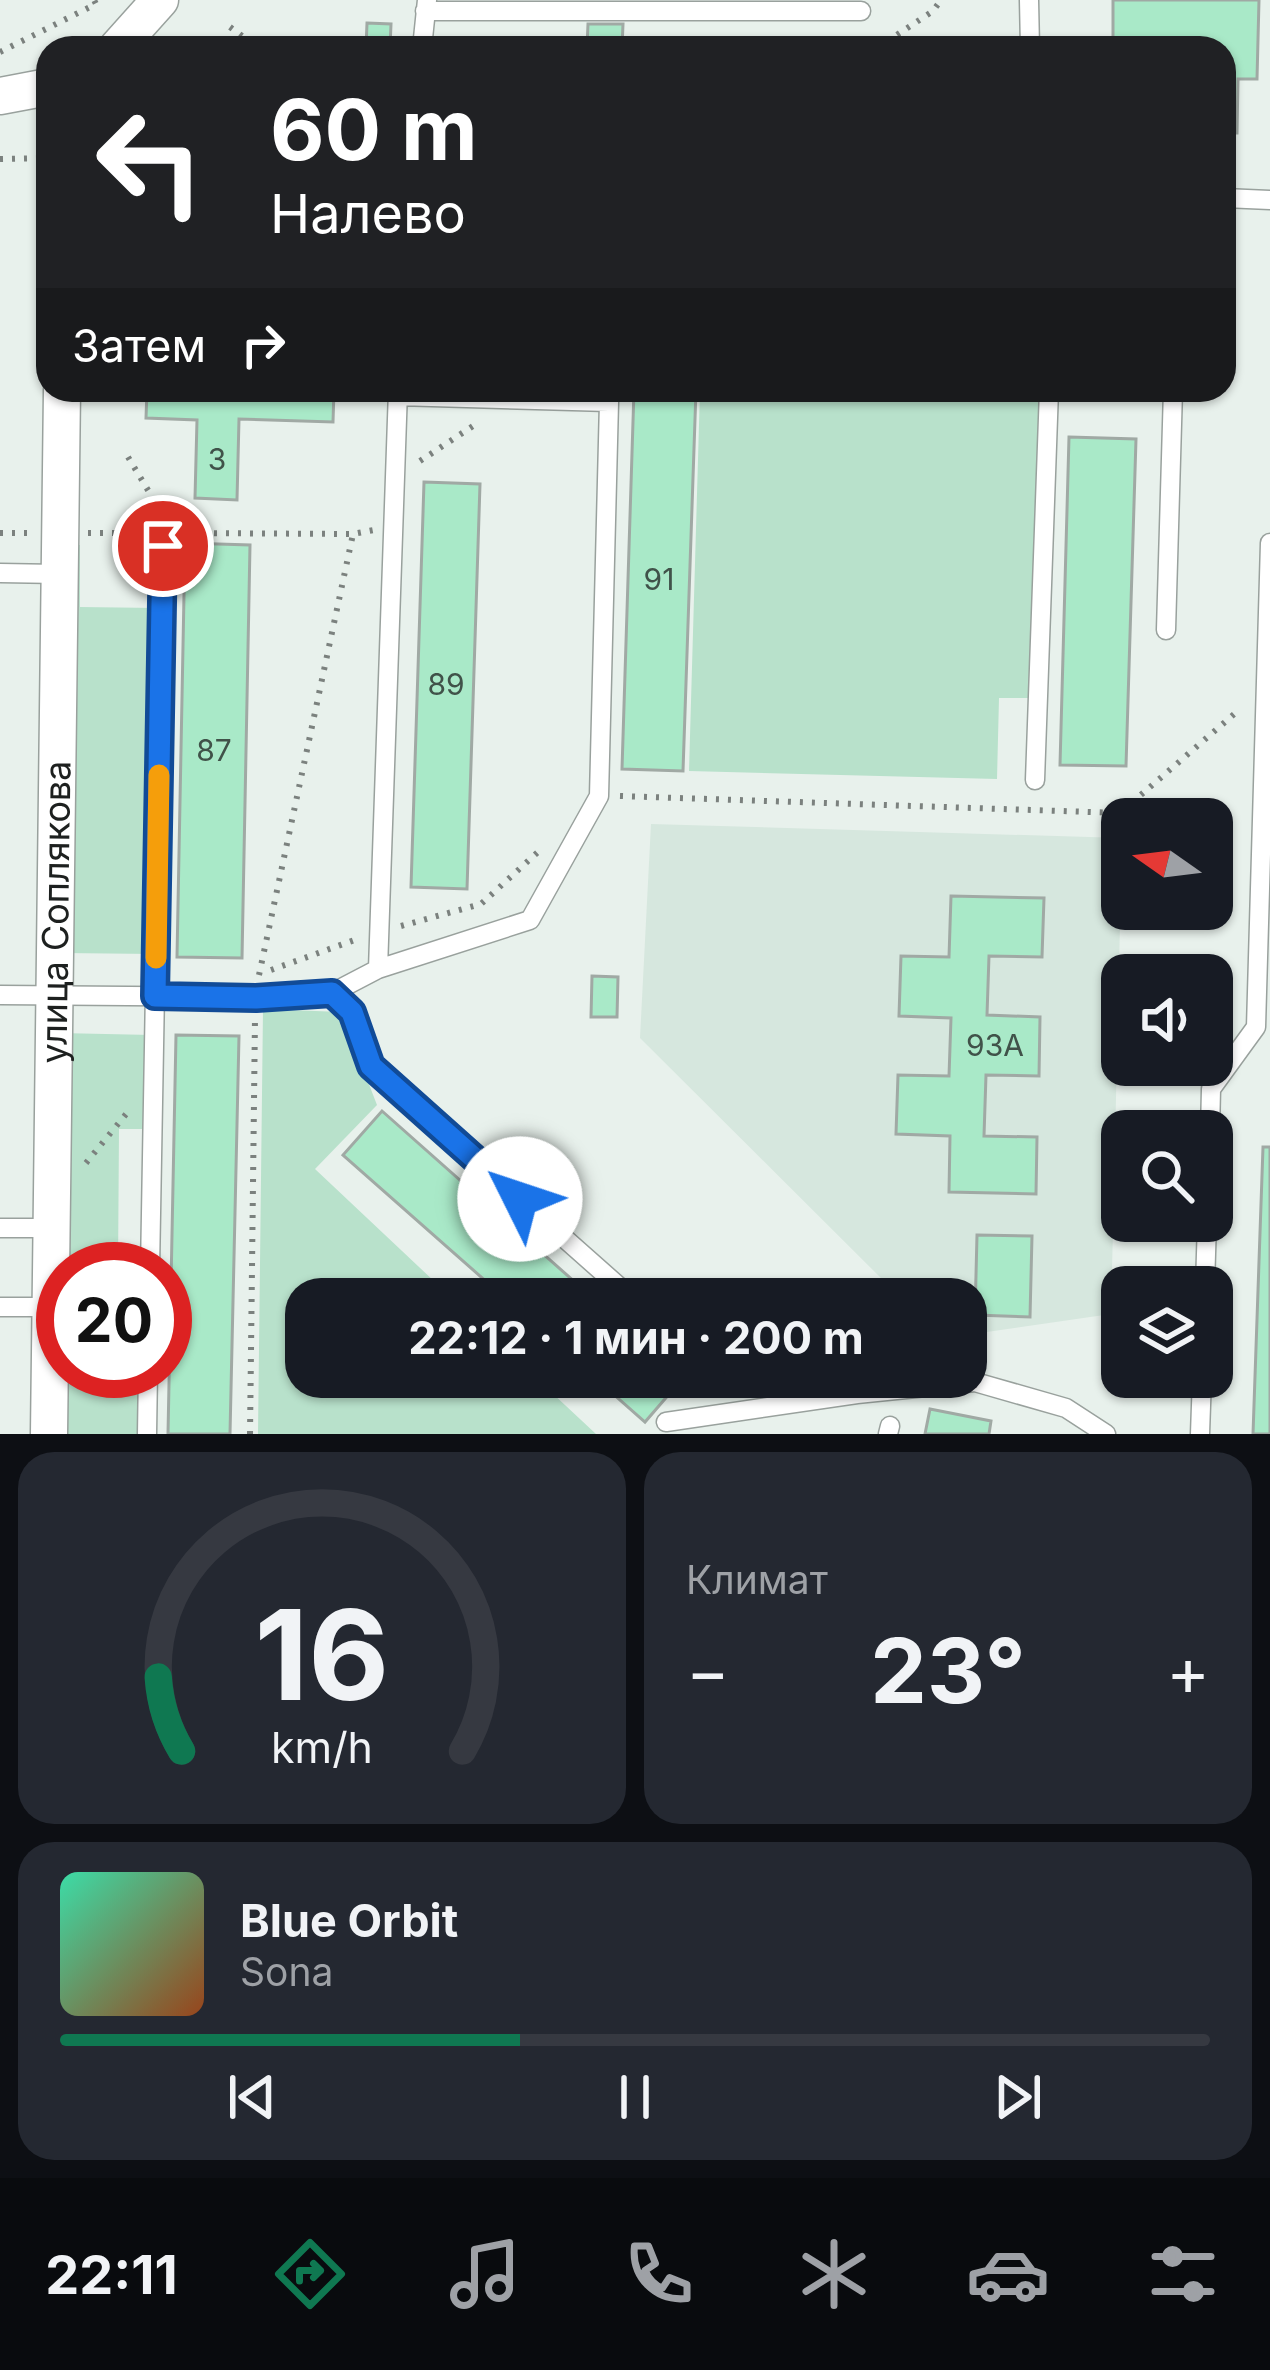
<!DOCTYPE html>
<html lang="ru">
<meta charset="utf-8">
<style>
:root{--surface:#171b24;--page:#242831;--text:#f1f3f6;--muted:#9ea1a6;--line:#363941;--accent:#0f7851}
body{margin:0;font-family:Inter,sans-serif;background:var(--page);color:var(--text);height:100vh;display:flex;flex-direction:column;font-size:45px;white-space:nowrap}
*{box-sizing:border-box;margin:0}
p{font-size:39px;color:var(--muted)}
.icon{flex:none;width:66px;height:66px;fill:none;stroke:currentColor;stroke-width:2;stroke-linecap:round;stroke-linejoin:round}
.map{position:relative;height:1434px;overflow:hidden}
.side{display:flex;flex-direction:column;gap:18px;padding:18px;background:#0d0f14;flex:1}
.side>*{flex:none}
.banner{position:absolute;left:36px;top:36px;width:1200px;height:366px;border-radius:36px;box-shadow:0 3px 9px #0004;background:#202124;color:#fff;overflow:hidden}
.needle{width:78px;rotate:284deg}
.buttons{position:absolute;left:1101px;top:798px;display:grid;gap:24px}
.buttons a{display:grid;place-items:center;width:132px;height:132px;border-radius:24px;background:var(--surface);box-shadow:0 3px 9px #0004;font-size:60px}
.speed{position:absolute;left:36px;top:1242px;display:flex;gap:24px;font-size:60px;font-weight:700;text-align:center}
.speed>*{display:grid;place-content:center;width:156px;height:156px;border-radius:50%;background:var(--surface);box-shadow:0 3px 9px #0004;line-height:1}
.speed .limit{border:18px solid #d22;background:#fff;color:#111}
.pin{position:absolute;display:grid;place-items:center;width:102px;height:102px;color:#fff;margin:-51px;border:6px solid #fff;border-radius:50%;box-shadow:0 3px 12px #0007}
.me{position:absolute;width:132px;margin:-66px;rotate:311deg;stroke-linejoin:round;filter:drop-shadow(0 0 9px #0008)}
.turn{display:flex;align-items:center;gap:42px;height:252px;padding:0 36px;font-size:54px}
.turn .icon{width:156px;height:156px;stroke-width:2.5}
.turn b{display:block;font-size:84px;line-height:102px}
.then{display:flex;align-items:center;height:114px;padding:0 36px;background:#0003;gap:24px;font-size:45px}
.big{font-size:90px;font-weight:700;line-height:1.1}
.side .tile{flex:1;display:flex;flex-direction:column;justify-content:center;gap:18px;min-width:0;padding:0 42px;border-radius:36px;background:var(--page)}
.side .dial{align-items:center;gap:0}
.dial svg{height:312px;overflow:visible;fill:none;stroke:var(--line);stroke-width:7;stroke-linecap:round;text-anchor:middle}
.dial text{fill:var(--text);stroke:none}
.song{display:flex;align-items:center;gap:36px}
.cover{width:144px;height:144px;border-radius:18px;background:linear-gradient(135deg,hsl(160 70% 55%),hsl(20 70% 35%))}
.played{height:12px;border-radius:6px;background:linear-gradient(90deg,var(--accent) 40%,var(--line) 40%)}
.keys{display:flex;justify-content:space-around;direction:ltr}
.heat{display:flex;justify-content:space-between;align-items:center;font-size:66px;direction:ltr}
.side .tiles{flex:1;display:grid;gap:18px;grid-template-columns:1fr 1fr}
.tile:last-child{grid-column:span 2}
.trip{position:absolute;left:285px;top:1278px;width:702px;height:120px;border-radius:36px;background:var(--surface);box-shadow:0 3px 9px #0004;font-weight:700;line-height:120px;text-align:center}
.dock{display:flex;height:192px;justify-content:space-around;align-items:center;background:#090b0e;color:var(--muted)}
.dock .icon{width:84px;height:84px}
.dock .selected{color:var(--accent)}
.dock b{font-size:54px;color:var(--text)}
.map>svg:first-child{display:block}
.built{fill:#d6e7de}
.green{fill:#b8e1cb}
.building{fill:#a9e9c8;stroke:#a0a9a4;stroke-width:3}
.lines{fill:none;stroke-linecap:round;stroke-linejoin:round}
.lane-casing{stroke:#99a19d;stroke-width:21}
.street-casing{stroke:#99a19d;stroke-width:39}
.path{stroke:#7b817e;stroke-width:6;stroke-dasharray:3 9;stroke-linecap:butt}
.lane{stroke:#fff;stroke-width:18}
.street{stroke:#fff;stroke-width:36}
.route-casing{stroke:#114b97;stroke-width:30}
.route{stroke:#1a73e8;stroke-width:21}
.slow{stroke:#f59e0b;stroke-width:21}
.labels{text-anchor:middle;stroke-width:9;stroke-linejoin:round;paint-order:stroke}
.number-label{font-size:30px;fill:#405249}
.street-label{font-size:36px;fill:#1d201f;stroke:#e8f1ec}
</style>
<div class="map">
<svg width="1270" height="1434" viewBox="0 0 1270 1434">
<rect width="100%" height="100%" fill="#e8f1ec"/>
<path class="built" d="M651,824l471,14 -11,476 -145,21v-36h-64l-262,-261z"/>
<path class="green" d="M700,390h342l-10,308h-33l-2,81 -308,-8z
M67,545h13v62l78,1 -3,346 -93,-1z
M263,1009l78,3 36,93 -62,64 138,130h-147v78h229l61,57h-338z
M59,1033l93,2 -2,94h-31l-1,140h-55v102h84l-1,63h-93z"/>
<path class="building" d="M1113,0h146l-2,79h-19l-1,54h-13v-85h-111z
M367,23l24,1 -1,24h-24z
M588,24h35l-1,24h-35z
M147,390h187l-1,32 -94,-3 -2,81 -42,-2 2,-78 -51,-2z
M634,390h62l-13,381 -61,-2z
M1069,437l67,2 -10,327 -66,-1z
M424,482l56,2 -13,405 -56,-2z
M185,543l65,2 -8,413 -65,-1z
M951,896l93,2 -2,59 -53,-1 -2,59 53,2 -1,59 -53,-1 -2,61 53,1 -1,57 -87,-2 1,-56 -54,-2 2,-59 51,1 2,-58 -52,-2 2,-60 48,1z
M592,976l26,1 -1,40h-26z
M176,1035l63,1 -9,398h-62z
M382,1111l212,188h-88l-163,-144z
M1263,1147h7v287h-17z
M977,1235l55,1 -2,81 -55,-2z
M594,1377h88l1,1 -38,44z
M930,1409l61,12 -2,13h-64z"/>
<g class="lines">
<g class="lane-casing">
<path id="lane" d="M1029,0l1,48
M425,11h436
M422,48l5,-48
M1224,198l46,2
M0,573l59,1
M1166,630l7,-240
M1035,780l14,-390
M378,969l20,-579
M332,993l20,19 19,55 262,232
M0,995l256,2 76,-4 46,-24 152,-49 69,-124 10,-394 -212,-6
M1210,1131l1,-42 45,-62 14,-484
M0,1228h52
M150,1269l13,-723
M1205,1287l2,-66
M0,1307h50
M666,1422l191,-28 118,-12 91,26 40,26
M147,1434l1,-63
M888,1434l2,-8
M1200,1434l2,-57"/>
</g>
<g class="street-casing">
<g id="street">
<path d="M117,48l43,-48"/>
<path d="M0,96l48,-9"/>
<path id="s1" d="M49,1434l13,-1044"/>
</g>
</g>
<path class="path" d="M230,27l28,21
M877,48l56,-37 8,-11
M0,52l96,-48 -2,-4
M0,159l48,-1
M128,457l41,68
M420,461l59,-39
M0,533h32
M88,533h58
M178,533l175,1 21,-4
M620,796l500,17 120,-104
M401,926l80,-22 58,-53
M271,970l89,-32
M259,975l94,-441
M86,1163l45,-55
M693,1394l16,-17
M250,1434l5,-416"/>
<use href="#lane" class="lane"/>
<use href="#street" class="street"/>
</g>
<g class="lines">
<g class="route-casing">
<path id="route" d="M163,546l-8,450 101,2 76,-5 20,19 19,54 149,133"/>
</g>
<use href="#route" class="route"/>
<path class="slow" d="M156,958l3,-183"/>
</g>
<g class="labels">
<g class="number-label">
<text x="217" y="470">3</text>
<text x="659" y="590">91</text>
<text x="446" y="695">89</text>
<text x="214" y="761">87</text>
<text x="995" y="1056">93А</text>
</g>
<g class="street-label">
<text dy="13" stroke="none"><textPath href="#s1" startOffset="522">улица Соплякова</textPath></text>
</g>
</g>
</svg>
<div class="buttons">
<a><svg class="needle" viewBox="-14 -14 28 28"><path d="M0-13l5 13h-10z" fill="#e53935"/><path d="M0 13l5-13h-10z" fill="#9ea1a6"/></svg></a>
<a><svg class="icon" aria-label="sound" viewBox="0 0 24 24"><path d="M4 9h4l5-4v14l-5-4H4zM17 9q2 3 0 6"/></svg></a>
<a><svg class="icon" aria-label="search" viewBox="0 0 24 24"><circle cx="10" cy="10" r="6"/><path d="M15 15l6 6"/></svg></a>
<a><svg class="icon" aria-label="layers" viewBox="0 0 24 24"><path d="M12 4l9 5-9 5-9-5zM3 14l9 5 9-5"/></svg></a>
</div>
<div class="speed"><div class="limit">20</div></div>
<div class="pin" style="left:163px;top:546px;background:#d93025"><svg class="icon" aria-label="arrive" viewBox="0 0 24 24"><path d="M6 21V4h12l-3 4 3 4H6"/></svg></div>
<svg class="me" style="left:520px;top:1199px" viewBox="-20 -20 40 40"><circle r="19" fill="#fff"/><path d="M0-13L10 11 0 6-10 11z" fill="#1a73e8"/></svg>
<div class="trip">22:12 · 1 мин · 200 m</div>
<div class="banner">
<div class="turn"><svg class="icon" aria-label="left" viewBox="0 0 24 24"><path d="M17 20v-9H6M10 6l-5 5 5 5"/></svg><div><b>60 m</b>Налево</div></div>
<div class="then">Затем<svg class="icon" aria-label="right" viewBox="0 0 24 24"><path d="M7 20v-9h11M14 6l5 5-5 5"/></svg></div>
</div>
</div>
<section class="side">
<div class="tiles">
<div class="tile dial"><svg viewBox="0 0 100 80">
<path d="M14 69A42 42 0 1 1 86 69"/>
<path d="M14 69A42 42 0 0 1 8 50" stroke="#0f7851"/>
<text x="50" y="56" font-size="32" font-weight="700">16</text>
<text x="50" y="72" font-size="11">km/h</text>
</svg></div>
<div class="tile"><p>Климат</p>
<div class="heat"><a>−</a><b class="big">23°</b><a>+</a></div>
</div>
<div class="tile">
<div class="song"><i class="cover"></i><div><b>Blue Orbit</b><p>Sona</p></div></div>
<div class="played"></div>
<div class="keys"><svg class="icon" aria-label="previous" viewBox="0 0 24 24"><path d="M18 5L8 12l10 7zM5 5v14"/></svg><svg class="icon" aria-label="pause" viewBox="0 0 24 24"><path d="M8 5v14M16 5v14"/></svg><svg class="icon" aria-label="next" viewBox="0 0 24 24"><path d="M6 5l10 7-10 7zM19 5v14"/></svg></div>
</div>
</div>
</section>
<nav class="dock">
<b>22:11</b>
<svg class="icon selected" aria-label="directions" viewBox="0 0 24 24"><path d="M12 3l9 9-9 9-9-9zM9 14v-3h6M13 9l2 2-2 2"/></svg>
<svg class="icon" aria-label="music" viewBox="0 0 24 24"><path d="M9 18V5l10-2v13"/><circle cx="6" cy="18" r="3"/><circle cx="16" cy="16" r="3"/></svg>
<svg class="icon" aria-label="phone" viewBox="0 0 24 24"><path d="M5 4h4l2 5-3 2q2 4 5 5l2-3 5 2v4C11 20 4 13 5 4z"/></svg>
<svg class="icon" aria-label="climate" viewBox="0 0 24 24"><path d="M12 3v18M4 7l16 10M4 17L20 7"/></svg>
<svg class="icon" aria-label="car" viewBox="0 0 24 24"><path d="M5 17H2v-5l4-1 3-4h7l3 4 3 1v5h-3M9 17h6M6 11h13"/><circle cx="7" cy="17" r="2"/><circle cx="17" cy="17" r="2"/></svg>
<svg class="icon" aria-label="filters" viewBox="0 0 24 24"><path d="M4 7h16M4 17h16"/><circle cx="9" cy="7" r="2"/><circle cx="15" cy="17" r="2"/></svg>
</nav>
